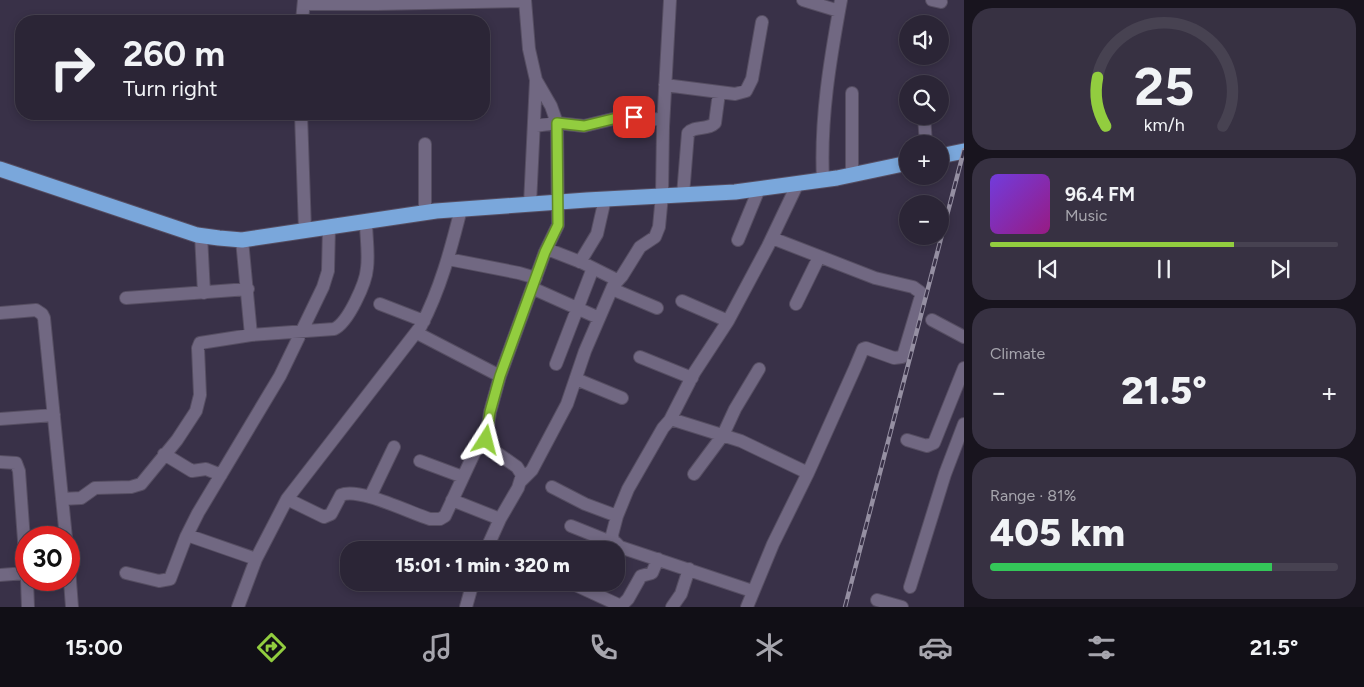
<!DOCTYPE html>
<meta charset="utf-8">
<style>
:root{--surface:#2b2536;--page:#373142;--text:#f1f3f6;--muted:#a6a5ad;--line:#474251;--accent:#92cd3f}
body{margin:0;font-family:Figtree,sans-serif;background:var(--page);color:var(--text);height:100vh;display:flex;flex-direction:column;font-size:19px;white-space:nowrap}
*{box-sizing:border-box;margin:0}
p{font-size:16px;color:var(--muted)}
.icon{flex:none;width:28px;height:28px;fill:none;stroke:currentColor;stroke-width:2;stroke-linecap:round;stroke-linejoin:round}
.map{position:relative;flex:1;overflow:hidden}
.drawer{display:flex;flex-direction:column;gap:8px;padding:8px;background:#18141e;width:400px}
.drawer>*{flex:none}
.banner{position:absolute;left:15px;top:15px;width:475px;height:105px;border-radius:20px;box-shadow:0 2px 8px #0003,0 0 0 1px var(--line);background:#2b2536;color:var(--text);overflow:hidden}
.controls{position:absolute;left:899px;top:15px;display:grid;gap:10px}
.controls a{display:grid;place-items:center;width:50px;height:50px;border-radius:50%;background:var(--surface);box-shadow:0 2px 8px #0003,0 0 0 1px var(--line);font-size:25px}
.speed{position:absolute;left:15px;top:526px;display:flex;gap:10px;font-size:25px;font-weight:700;text-align:center}
.speed>*{display:grid;place-content:center;width:65px;height:65px;border-radius:50%;background:var(--surface);box-shadow:0 2px 8px #0003,0 0 0 1px var(--line);line-height:1}
.speed .limit{border:8px solid #d22;background:#fff;color:#111}
.pin{position:absolute;display:grid;place-items:center;width:42px;height:42px;color:#fff;margin:-21px;border-radius:10px;box-shadow:0 2px 8px #0006}
.me{position:absolute;width:55px;margin:-28px;rotate:9deg;stroke-linejoin:round;filter:drop-shadow(0 0 4px #0008)}
.turn{display:flex;align-items:center;gap:18px;height:105px;padding:0 25px;font-size:22px}
.turn .icon{width:65px;height:65px;stroke-width:2.5}
.turn b{display:block;font-size:35px;line-height:42px}
.big{font-size:38px;font-weight:800;line-height:1.1}
.drawer .tile{flex:1;display:flex;flex-direction:column;justify-content:center;gap:8px;min-width:0;padding:0 18px;border-radius:20px;background:var(--page)}
.drawer .dial{align-items:center;gap:0}
.dial svg{height:130px;overflow:visible;fill:none;stroke:var(--line);stroke-width:7;stroke-linecap:round;text-anchor:middle}
.dial text{fill:var(--text);stroke:none}
.song{display:flex;align-items:center;gap:15px}
.cover{width:60px;height:60px;border-radius:8px;background:linear-gradient(135deg,hsl(260 70% 55%),hsl(310 70% 35%))}
.played{height:5px;border-radius:2px;background:linear-gradient(90deg,var(--accent) 70%,var(--line) 70%)}
.keys{display:flex;justify-content:space-around;direction:ltr}
.heat{display:flex;justify-content:space-between;align-items:center;font-size:28px;direction:ltr}
.charge{height:8px;border-radius:4px;background:linear-gradient(90deg,#34c759 81%,var(--line) 0)}
.trip{position:absolute;left:340px;top:541px;width:285px;height:50px;border-radius:20px;background:var(--surface);box-shadow:0 2px 8px #0003,0 0 0 1px var(--line);font-weight:800;line-height:50px;text-align:center}
.dock{display:flex;height:80px;justify-content:space-around;align-items:center;background:#110f16;color:var(--muted)}
.dock .icon{width:35px;height:35px}
.dock .active{color:var(--accent)}
.dock b{font-size:22px;color:var(--text)}
main{display:flex;flex:1;min-height:0}
.map>svg:first-child{display:block}
.lines{fill:none;stroke-linecap:round;stroke-linejoin:round}
.minor-casing{stroke:#564e62;stroke-width:14}
.highway-casing{stroke:#564e62;stroke-width:17}
.minor{stroke:#716882;stroke-width:12}
.highway{stroke:#7aa7db;stroke-width:15}
.rail-casing{stroke:#958fa2;stroke-width:4.5}
.rail{stroke:#393148;stroke-width:2.5;stroke-dasharray:8;stroke-linecap:butt}
.route-casing{stroke:#5f8529;stroke-width:12}
.route{stroke:#92cd3f;stroke-width:9}
</style>
<main>
<div class="map">
<svg width="964" height="607" viewBox="0 0 964 607">
<rect width="100%" height="100%" fill="#393148"/>
<g class="lines">
<g class="minor-casing">
<path id="minor" d="M803,0l36,11
M932,0l9,2
M304,4h73l148,-3
M302,21l2,-21
M665,85l70,9 11,-3 6,-12 10,-57
M852,93v81
M301,114l4,116
M924,116l2,28
M534,126l23,-3 27,3 33,-8 17,-1 29,3
M823,180c-3,-61 7,-120 18,-180
M683,195l5,-62c7,-8 19,-2 27,-10l4,-30
M530,204l6,-124
M425,212v-68
M201,235l3,58
M242,240l9,95
M738,240l21,-51
M547,249l36,14 34,17
M448,259l71,14 17,5
M580,262l17,-28 8,-35
M532,288l67,30
M612,289l45,19
M126,298l122,-9
M682,301l46,20
M380,304l44,17
M796,304l23,-47
M0,313l36,-3 6,4 2,4 22,220
M932,320l32,17
M417,333l83,43
M640,357l52,21
M556,364l37,-96
M576,379l46,19
M0,419l54,-4
M670,420l24,-47 34,-52 40,-75 30,-63
M907,440l20,6 7,-3 30,-75
M164,454l28,17 14,-2 15,6
M420,461l43,16
M0,462l16,1 3,8 7,97
M694,474l29,-39 12,-26 24,-40
M521,481l11,-11 35,-66 18,-53 28,-65 9,-10 18,-29 15,-10 4,-10 3,-32 1,-68 7,-127
M552,487l33,17 32,12
M370,497l24,-50
M62,499l19,-1 14,-10 36,-1 10,-3 36,-44 19,-29 4,-16 -2,-47 2,-5 51,-8 83,-6c14,-6 32,-46 33,-61 2,-15 -1,-31 -1,-47
M287,499l37,18 7,-3 10,-19c18,-8 69,18 89,24h10l5,-3 32,-69 9,-7
M452,500l48,19
M571,526l45,18
M187,535l69,24
M486,550l14,-31 18,-31 4,-13 -5,-8 -27,-19 -4,-8 4,-28 10,-36 45,-124 13,-27 -1,-102 -6,-17 -15,-26 -7,-31 -4,-49
M69,568l3,39
M126,573l33,8 11,-2 16,-42 12,-24 82,-137 43,-89 5,-16 1,-44
M0,575l26,-2
M27,580l1,27
M569,582l52,24 7,-7 13,-23 11,-3 6,-14
M910,587l35,-113 19,-50
M752,591l-132,-44 -7,-7 -1,-5 5,-19 11,-27 35,-61 7,-8h4l67,21 67,32
M877,600l25,7
M238,607l18,-48 31,-60 134,-173c19,-36 30,-77 40,-117
M466,607l7,-25
M672,607l9,-13 8,-25
M747,607l26,-63 35,-71 47,-105 8,-19 3,-1 28,10 8,-1 2,-4 17,-57 -1,-4 -7,-5 -38,-9 -103,-40"/>
</g>
<g class="highway-casing">
<path id="highway" d="M940,156l24,-5
M0,169l197,66 22,3 23,2 194,-29 151,-11 148,-8 102,-14 71,-15"/>
</g>
<use href="#minor" class="minor"/>
<use href="#highway" class="highway"/>
<g class="rail-casing">
<path id="rail" d="M845,607l119,-457"/>
</g>
<use href="#rail" class="rail"/>
</g>
<g class="lines">
<g class="route-casing">
<path id="route" d="M486,440l4,-28 10,-36 45,-124 13,-27 -1,-102 27,3 33,-8 17,-1"/>
</g>
<use href="#route" class="route"/>
</g>
</svg>
<div class="controls">
<a><svg class="icon" aria-label="sound" viewBox="0 0 24 24"><path d="M4 9h4l5-4v14l-5-4H4zM17 9q2 3 0 6"/></svg></a>
<a><svg class="icon" aria-label="search" viewBox="0 0 24 24"><circle cx="10" cy="10" r="6"/><path d="M15 15l6 6"/></svg></a>
<a>+</a>
<a>−</a>
</div>
<div class="speed"><div class="limit">30</div></div>
<div class="pin" style="left:634px;top:117px;background:#d93025"><svg class="icon" aria-label="arrive" viewBox="0 0 24 24"><path d="M6 21V4h12l-3 4 3 4H6"/></svg></div>
<svg class="me" style="left:486px;top:440px" viewBox="-20 -20 40 40"><path d="M0-17L14 15 0 8-14 15z" fill="#92cd3f" stroke="#fff" stroke-width="4"/></svg>
<div class="trip">15:01 · 1 min · 320 m</div>
<div class="banner">
<div class="turn"><svg class="icon" aria-label="right" viewBox="0 0 24 24"><path d="M7 20v-9h11M14 6l5 5-5 5"/></svg><div><b>260 m</b>Turn right</div></div>
</div>
</div>
<section class="drawer">
<div class="tile dial"><svg viewBox="0 0 100 80">
<path d="M14 69A42 42 0 1 1 86 69"/>
<path d="M14 69A42 42 0 0 1 9 39" stroke="#92cd3f"/>
<text x="50" y="56" font-size="32" font-weight="700">25</text>
<text x="50" y="72" font-size="11">km/h</text>
</svg></div>
<div class="tile">
<div class="song"><i class="cover"></i><div><b>96.4 FM</b><p>Music</p></div></div>
<div class="played"></div>
<div class="keys"><svg class="icon" aria-label="previous" viewBox="0 0 24 24"><path d="M18 5L8 12l10 7zM5 5v14"/></svg><svg class="icon" aria-label="pause" viewBox="0 0 24 24"><path d="M8 5v14M16 5v14"/></svg><svg class="icon" aria-label="next" viewBox="0 0 24 24"><path d="M6 5l10 7-10 7zM19 5v14"/></svg></div>
</div>
<div class="tile"><p>Climate</p>
<div class="heat"><a>−</a><b class="big">21.5°</b><a>+</a></div>
</div>
<div class="tile"><p>Range · 81%</p><b class="big">405 km</b><div class="charge"></div></div>
</section>
</main>
<nav class="dock">
<b>15:00</b>
<svg class="icon active" aria-label="directions" viewBox="0 0 24 24"><path d="M12 3l9 9-9 9-9-9zM9 14v-3h6M13 9l2 2-2 2"/></svg>
<svg class="icon" aria-label="music" viewBox="0 0 24 24"><path d="M9 18V5l10-2v13"/><circle cx="6" cy="18" r="3"/><circle cx="16" cy="16" r="3"/></svg>
<svg class="icon" aria-label="phone" viewBox="0 0 24 24"><path d="M5 4h4l2 5-3 2q2 4 5 5l2-3 5 2v4C11 20 4 13 5 4z"/></svg>
<svg class="icon" aria-label="climate" viewBox="0 0 24 24"><path d="M12 3v18M4 7l16 10M4 17L20 7"/></svg>
<svg class="icon" aria-label="car" viewBox="0 0 24 24"><path d="M5 17H2v-5l4-1 3-4h7l3 4 3 1v5h-3M9 17h6M6 11h13"/><circle cx="7" cy="17" r="2"/><circle cx="17" cy="17" r="2"/></svg>
<svg class="icon" aria-label="filters" viewBox="0 0 24 24"><path d="M4 7h16M4 17h16"/><circle cx="9" cy="7" r="2"/><circle cx="15" cy="17" r="2"/></svg>
<b>21.5°</b>
</nav>
